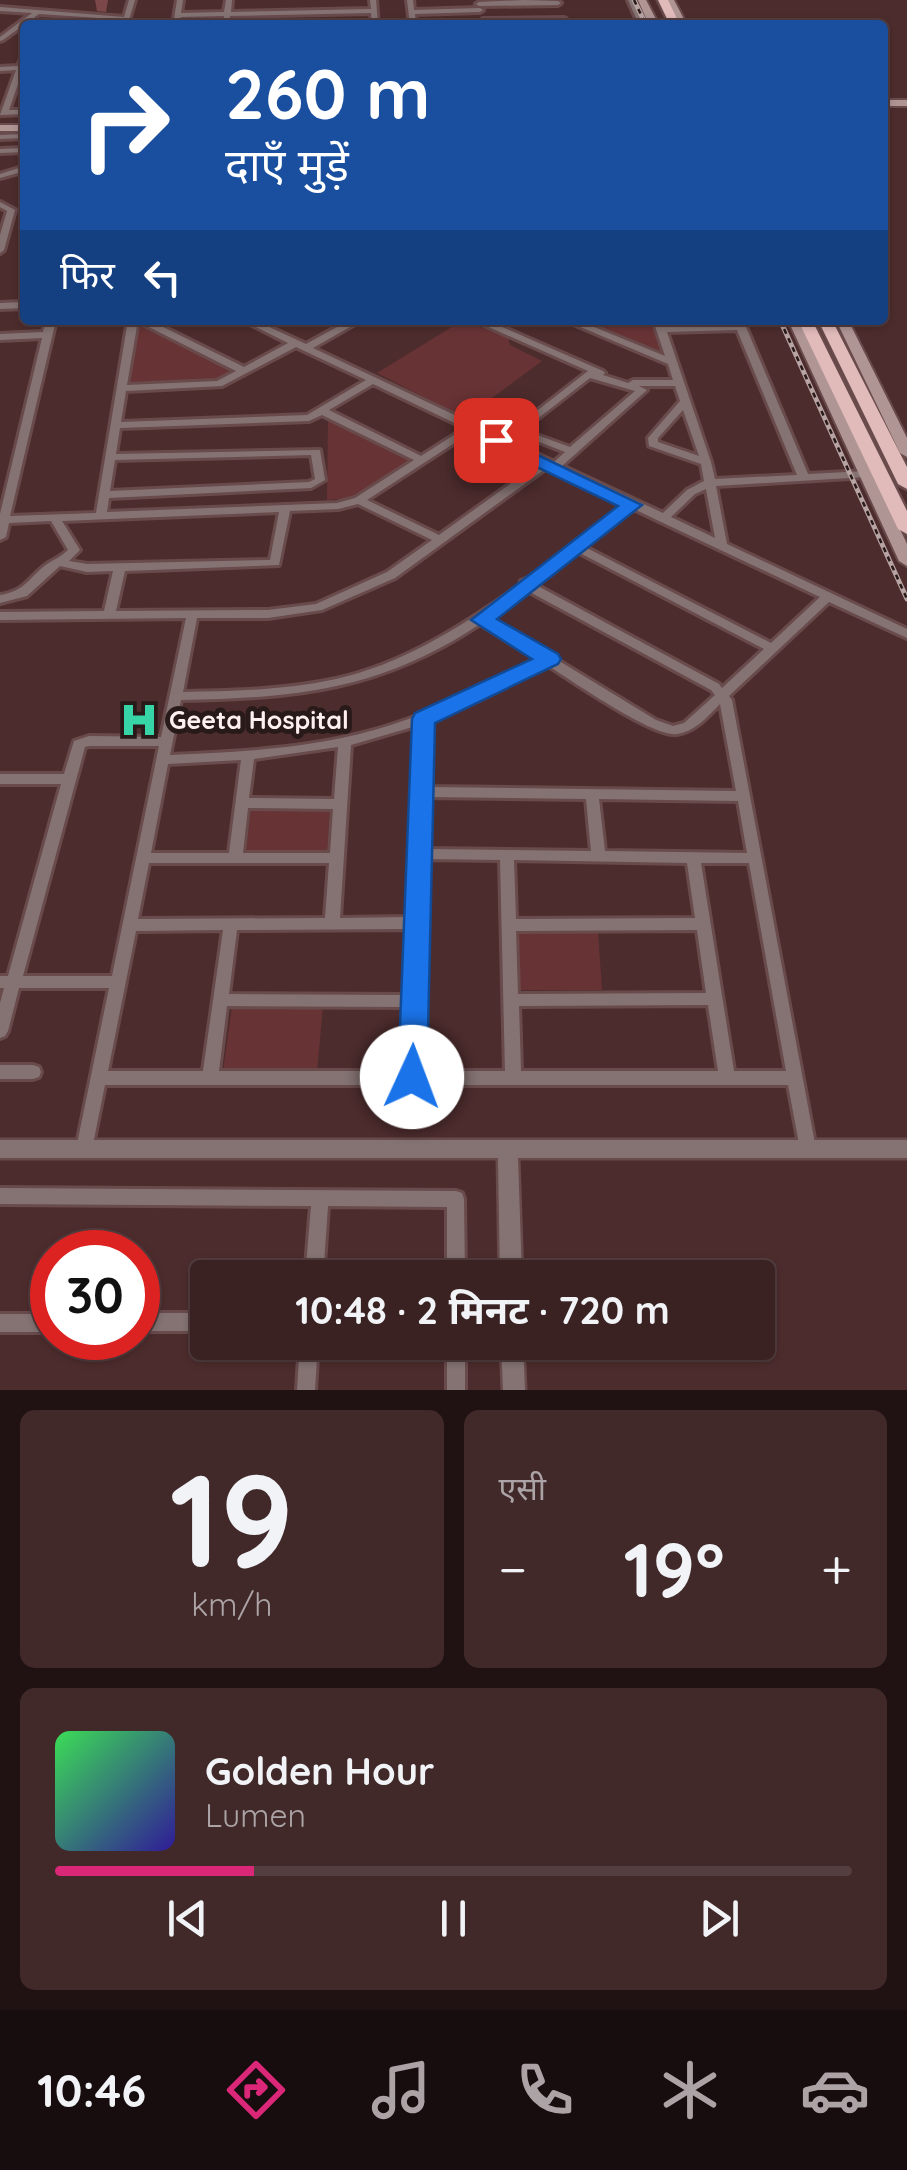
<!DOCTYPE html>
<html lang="hi">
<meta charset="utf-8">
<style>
:root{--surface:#3a2122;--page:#41292a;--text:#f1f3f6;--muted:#aba3a5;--line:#543e40;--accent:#db2777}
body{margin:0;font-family:Quicksand,"Noto Sans Devanagari",sans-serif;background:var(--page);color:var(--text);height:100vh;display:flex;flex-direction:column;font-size:38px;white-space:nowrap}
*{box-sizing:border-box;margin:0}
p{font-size:32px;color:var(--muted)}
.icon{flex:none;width:55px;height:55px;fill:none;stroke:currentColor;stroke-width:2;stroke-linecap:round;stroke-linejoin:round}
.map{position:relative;height:1390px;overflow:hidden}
.panel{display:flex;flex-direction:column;gap:20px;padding:20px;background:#201213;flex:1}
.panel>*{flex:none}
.banner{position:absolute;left:20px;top:20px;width:868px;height:305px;border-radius:10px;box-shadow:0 2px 8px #0004,0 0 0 2px var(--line);background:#1a4fa0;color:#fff;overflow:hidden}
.speed{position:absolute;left:30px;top:1230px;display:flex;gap:20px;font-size:50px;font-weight:700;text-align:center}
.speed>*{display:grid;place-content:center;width:130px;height:130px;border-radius:50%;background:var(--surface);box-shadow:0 2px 8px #0004,0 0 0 2px var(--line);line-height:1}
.speed .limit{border:15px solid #d22;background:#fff;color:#111}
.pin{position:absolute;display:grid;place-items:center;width:85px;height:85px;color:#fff;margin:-42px;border-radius:20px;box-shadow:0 5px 15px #0006}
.me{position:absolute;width:110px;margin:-55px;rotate:2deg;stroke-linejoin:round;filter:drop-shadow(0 0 8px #0008)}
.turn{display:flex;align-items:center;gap:35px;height:210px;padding:0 40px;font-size:45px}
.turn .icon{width:130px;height:130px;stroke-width:2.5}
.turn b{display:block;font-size:70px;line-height:85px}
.then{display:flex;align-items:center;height:95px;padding:0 40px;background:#0003;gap:20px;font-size:38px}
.big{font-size:75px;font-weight:700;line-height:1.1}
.panel .widget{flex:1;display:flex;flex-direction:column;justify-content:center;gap:15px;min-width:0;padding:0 35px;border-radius:15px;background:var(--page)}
.panel .dial{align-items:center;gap:0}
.dial b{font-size:130px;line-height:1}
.song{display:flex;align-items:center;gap:30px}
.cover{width:120px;height:120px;border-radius:15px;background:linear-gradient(135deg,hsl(130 70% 55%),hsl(250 70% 35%))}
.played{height:10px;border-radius:5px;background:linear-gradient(90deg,var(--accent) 25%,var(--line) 25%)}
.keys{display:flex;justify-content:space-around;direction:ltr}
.heat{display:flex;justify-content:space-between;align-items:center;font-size:55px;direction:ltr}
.panel .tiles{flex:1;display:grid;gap:20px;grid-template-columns:1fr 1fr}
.widget:last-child{grid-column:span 2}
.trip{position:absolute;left:190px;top:1260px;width:585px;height:100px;border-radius:10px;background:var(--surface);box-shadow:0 2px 8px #0004,0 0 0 2px var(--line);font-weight:700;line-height:100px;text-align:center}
.tab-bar{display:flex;height:160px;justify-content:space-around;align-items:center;background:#170d0e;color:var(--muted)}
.tab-bar .icon{width:70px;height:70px}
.tab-bar .on{color:var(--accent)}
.tab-bar b{font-size:45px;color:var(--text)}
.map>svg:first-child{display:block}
.green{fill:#683335}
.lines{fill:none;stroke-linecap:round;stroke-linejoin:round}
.minor-casing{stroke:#694b4c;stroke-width:6}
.tertiary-casing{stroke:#694b4c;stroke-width:5}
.secondary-casing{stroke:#694b4c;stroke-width:4}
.trunk-casing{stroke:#694b4c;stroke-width:5}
.minor{fill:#857373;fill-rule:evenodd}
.tertiary{fill:#857373;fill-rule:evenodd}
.secondary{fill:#b09595;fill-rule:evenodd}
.trunk{fill:#e1baba;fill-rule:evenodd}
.rail-casing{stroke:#b8a3a3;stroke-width:5}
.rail{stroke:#291a1a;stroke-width:2.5;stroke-dasharray:5;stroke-linecap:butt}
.wall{fill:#7c4748}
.route{fill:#1a73e8;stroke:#114b97;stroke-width:2.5}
.labels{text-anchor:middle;stroke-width:10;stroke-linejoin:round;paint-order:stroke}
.poi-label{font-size:25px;font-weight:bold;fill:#fef0f0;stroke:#291a1a;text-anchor:start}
</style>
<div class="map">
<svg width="907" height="1390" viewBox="0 0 907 1390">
<rect width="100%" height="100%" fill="#4d2c2d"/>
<path class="green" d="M463,320l45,18 2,7 32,16 -77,57 -88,-45z
M582,320h69l11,32z
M138,324l98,46 -21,11 -87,3z
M328,421l82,39 -58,38 -25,2z
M251,810h79l-3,42h-81z
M518,931l80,1 4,58h-83z
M232,1006l91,1 -6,64h-94z"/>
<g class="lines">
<g class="minor-casing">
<path id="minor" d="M129,0h6l-6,20 -90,-6 -36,26 -3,1v-4l32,-24 -32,-2v-4l124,10z
M177,0h6l-2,13 43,-1 2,-12h6l-1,12 140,-3 -1,-9h6l2,25h-6l-1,-12 -141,3 -1,9h-6l1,-9 -43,1 -2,8h-6z
M407,0h6l1,10 66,-2 3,2 -3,2 -65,2 1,11h-6z
M524,0l34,1 3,2 -3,2 -79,1 -3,-2 3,-2z
M628,0h6l11,25h-6z
M564,18l2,1v2l-83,2 -3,-2 3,-2z
M25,54v16h-2l-14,40h16v4l-25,1 16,-45 -16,1v-4l18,-1 4,-10z
M25,134v4l-25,1v-4z
M25,148v4l-25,1v-4z
M22,167h3v4l-25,7v-4z
M0,202l15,8 -11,40 -4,3v-18l7,-24 -7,-4z
M25,302v6l-25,1v-6z
M46,320h10l-46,196 86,-3 32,-193h21l95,47 44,-24 -46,-23h12l52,24 44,-24h12l-49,28 241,114 11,-10 -54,-21 77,-60 -115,-51h13l117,51 2,2 -2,2 25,8 5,-3h40l-5,-16 -104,-44h13l88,36 -12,-36h10l2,6 70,-2 -2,-4h10l65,154 58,-3 5,3 -5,3 -150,9 11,58 180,85v9l-78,-36 -100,94 3,4 84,449 -2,5 -6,2 -6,-2 -2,-5 -12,-64h-683l-13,64 -2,5 -6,2 -6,-2 -2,-5 33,-161h-90l-11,43 -3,5 -5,2v-35l4,-15h-4v-12h8l53,-192h-61v-10h64l10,-33 15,-5 72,1 25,-119 -186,2v-8l104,-1 9,-40 -26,1 -27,-6 -33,30 -27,7v-8c26,-4 28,-17 47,-31 8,-5 15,-8 21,-14l-17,-29 -42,2 -3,14 -6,3v-26l42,-176 -42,2v-6l43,-2zM138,320l1,2 97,49 -19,10 -90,4zM737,330l60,145 -82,4 -4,-17 -44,-130zM296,347l70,33 -59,35 -186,7 5,-31 96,-5zM590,378l45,13 -65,56 -47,-17zM373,384l92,44 -44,28 -92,-46zM639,386h36l5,15 -32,37 1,8 52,18 3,17 -17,9 -24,23 -101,-47 85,-76zM683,410l16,46 -41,-14v-4zM322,415l92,45 -59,38 -18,5 -230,9 2,-14 202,-10 14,-8 -5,-30 -204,4 4,-26 189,-7zM473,431l66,32 -100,72 -72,-35zM311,455l4,24 -6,3 -199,9 5,-31zM548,467l1,3 6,1 71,33 -95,73 -10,4 -1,4c-56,40 -116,79 -184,94 -50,11 -102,12 -153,13l14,-74h71l54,-8 73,-32zM706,489l9,49 -44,-21 24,-23zM358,504l74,36 -45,32 -71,32 -48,6 -152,1 9,-40 154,-6 11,-54 48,-2zM634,509l25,12 161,76 -49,46 -186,-96zM279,512l-9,48 -183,4 -18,-3 11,-11 -18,-29zM578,552l186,97 -42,39 -3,-4 -183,-99zM528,591l183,99 4,5 -31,28 -11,3 -17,-6 -100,-61 -2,-3 -5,-1 -61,-36zM480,624l58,36c-48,24 -96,49 -147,65 -71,23 -147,27 -221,30l11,-55c116,-2 200,-10 299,-76zM547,665c24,15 107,73 130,69 19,-3 30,-17 43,-30l16,87 -308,-4 1,-66 48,-20zM416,726l-6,191 -70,1 11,-173zM89,746h70l-47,230h-89l62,-229zM338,747l-4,52 -85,-1 5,-39zM241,760l-12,93h-78l17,-89zM427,797l159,2 5,52 -165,-2zM599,799l139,2 9,52 -142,-2zM248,808l85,1 -3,44h-87zM426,859l74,1 5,211h-85zM514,860l173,3 8,55 -179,1zM149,863h180l-4,55 -187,1zM701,863h48l37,208h-52zM409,929l-2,66 -178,-1 8,-64zM223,930l-20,141h-95l28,-140zM697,930l9,63 -188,1 -2,-63zM708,1005l10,66h-197l-2,-65zM227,1006l180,1 -3,64h-185z
M0,1065h33l6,2 2,5 -2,5 -6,2h-33z
M0,1188l456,3 6,2 2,6 1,79h-18v-71l-119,-1 -5,72h-18l6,-72 -311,-2z
M138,1313h70v18h-70z
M0,1314h52v18h-52z
M300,1342h18l-3,48h-18z
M447,1342h18v48h-18z"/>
</g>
<g class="tertiary-casing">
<path id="tertiary" d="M0,1140h907v18h-389l4,120h-22l-2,-120h-498z
M501,1342h22l2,48h-22z"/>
</g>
<g class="secondary-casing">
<path id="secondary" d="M638,0h8l13,25h-10z
M666,0h8l13,25h-10z
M882,100h25v6h-25z
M0,125h25v6h-25z
M788,320h12l107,224v22l-8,-5z
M836,320h12l59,118v19l-7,-4z"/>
</g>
<g class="trunk-casing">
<path id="trunk" d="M658,0h10l12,25h-10z
M798,320h14l95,191v23l-9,-5z
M818,320h14l75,147v22l-9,-5z"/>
</g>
<use href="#minor" class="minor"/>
<use href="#tertiary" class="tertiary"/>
<use href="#secondary" class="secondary"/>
<use href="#trunk" class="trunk"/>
<g class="rail-casing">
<path id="rail" d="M634,0l12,25
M780,320l127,279"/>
</g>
<use href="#rail" class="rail"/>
</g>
<path class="wall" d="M95,0h13l-2,12 -9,-1z"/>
<path class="route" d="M496,435l146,70 -145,114 61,35 3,5 -3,5 -123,59 -8,354 -4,9 -11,3 -10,-3 -4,-9 14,-358 3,-6 117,-54 -61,-39 147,-114 -129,-62v-8z"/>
<defs>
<g id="hospital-bare" transform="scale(3)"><path d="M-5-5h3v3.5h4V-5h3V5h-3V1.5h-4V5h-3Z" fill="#36d4a7" stroke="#291a1a" stroke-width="2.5" paint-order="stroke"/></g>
</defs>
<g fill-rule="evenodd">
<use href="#hospital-bare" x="139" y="720"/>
</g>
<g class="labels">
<g class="poi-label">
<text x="169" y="729">Geeta Hospital</text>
</g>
</g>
</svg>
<div class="speed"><div class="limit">30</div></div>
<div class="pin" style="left:496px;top:440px;background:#d93025"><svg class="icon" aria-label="arrive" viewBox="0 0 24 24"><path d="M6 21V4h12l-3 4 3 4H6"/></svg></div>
<svg class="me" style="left:412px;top:1077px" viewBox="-20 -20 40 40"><circle r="19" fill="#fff"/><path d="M0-13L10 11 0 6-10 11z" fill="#1a73e8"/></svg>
<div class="trip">10:48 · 2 मिनट · 720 m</div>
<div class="banner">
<div class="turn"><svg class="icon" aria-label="right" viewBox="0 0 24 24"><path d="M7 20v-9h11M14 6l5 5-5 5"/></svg><div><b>260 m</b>दाएँ मुड़ें</div></div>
<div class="then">फिर<svg class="icon" aria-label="left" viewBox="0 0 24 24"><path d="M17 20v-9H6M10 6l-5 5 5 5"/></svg></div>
</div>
</div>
<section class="panel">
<div class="tiles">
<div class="widget dial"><b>19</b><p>km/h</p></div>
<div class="widget"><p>एसी</p>
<div class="heat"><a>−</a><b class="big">19°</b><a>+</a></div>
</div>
<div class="widget">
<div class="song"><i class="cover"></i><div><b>Golden Hour</b><p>Lumen</p></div></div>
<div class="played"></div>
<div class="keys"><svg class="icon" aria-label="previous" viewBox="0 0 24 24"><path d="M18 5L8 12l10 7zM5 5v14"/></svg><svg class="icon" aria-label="pause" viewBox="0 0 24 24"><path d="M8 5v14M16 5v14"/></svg><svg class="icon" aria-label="next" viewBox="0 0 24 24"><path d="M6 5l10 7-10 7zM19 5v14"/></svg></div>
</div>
</div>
</section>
<nav class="tab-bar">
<b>10:46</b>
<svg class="icon on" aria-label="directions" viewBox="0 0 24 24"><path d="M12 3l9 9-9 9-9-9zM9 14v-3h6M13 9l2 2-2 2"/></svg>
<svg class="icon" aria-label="music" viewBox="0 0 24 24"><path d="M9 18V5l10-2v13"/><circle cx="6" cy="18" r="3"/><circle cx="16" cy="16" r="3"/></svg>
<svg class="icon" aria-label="phone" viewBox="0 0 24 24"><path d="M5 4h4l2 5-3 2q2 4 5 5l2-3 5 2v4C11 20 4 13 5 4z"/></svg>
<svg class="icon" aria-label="climate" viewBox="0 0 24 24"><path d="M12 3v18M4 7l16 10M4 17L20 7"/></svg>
<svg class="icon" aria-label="car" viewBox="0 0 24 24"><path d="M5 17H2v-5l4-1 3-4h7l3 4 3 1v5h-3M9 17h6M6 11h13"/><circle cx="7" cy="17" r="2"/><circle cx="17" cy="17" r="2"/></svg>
</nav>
